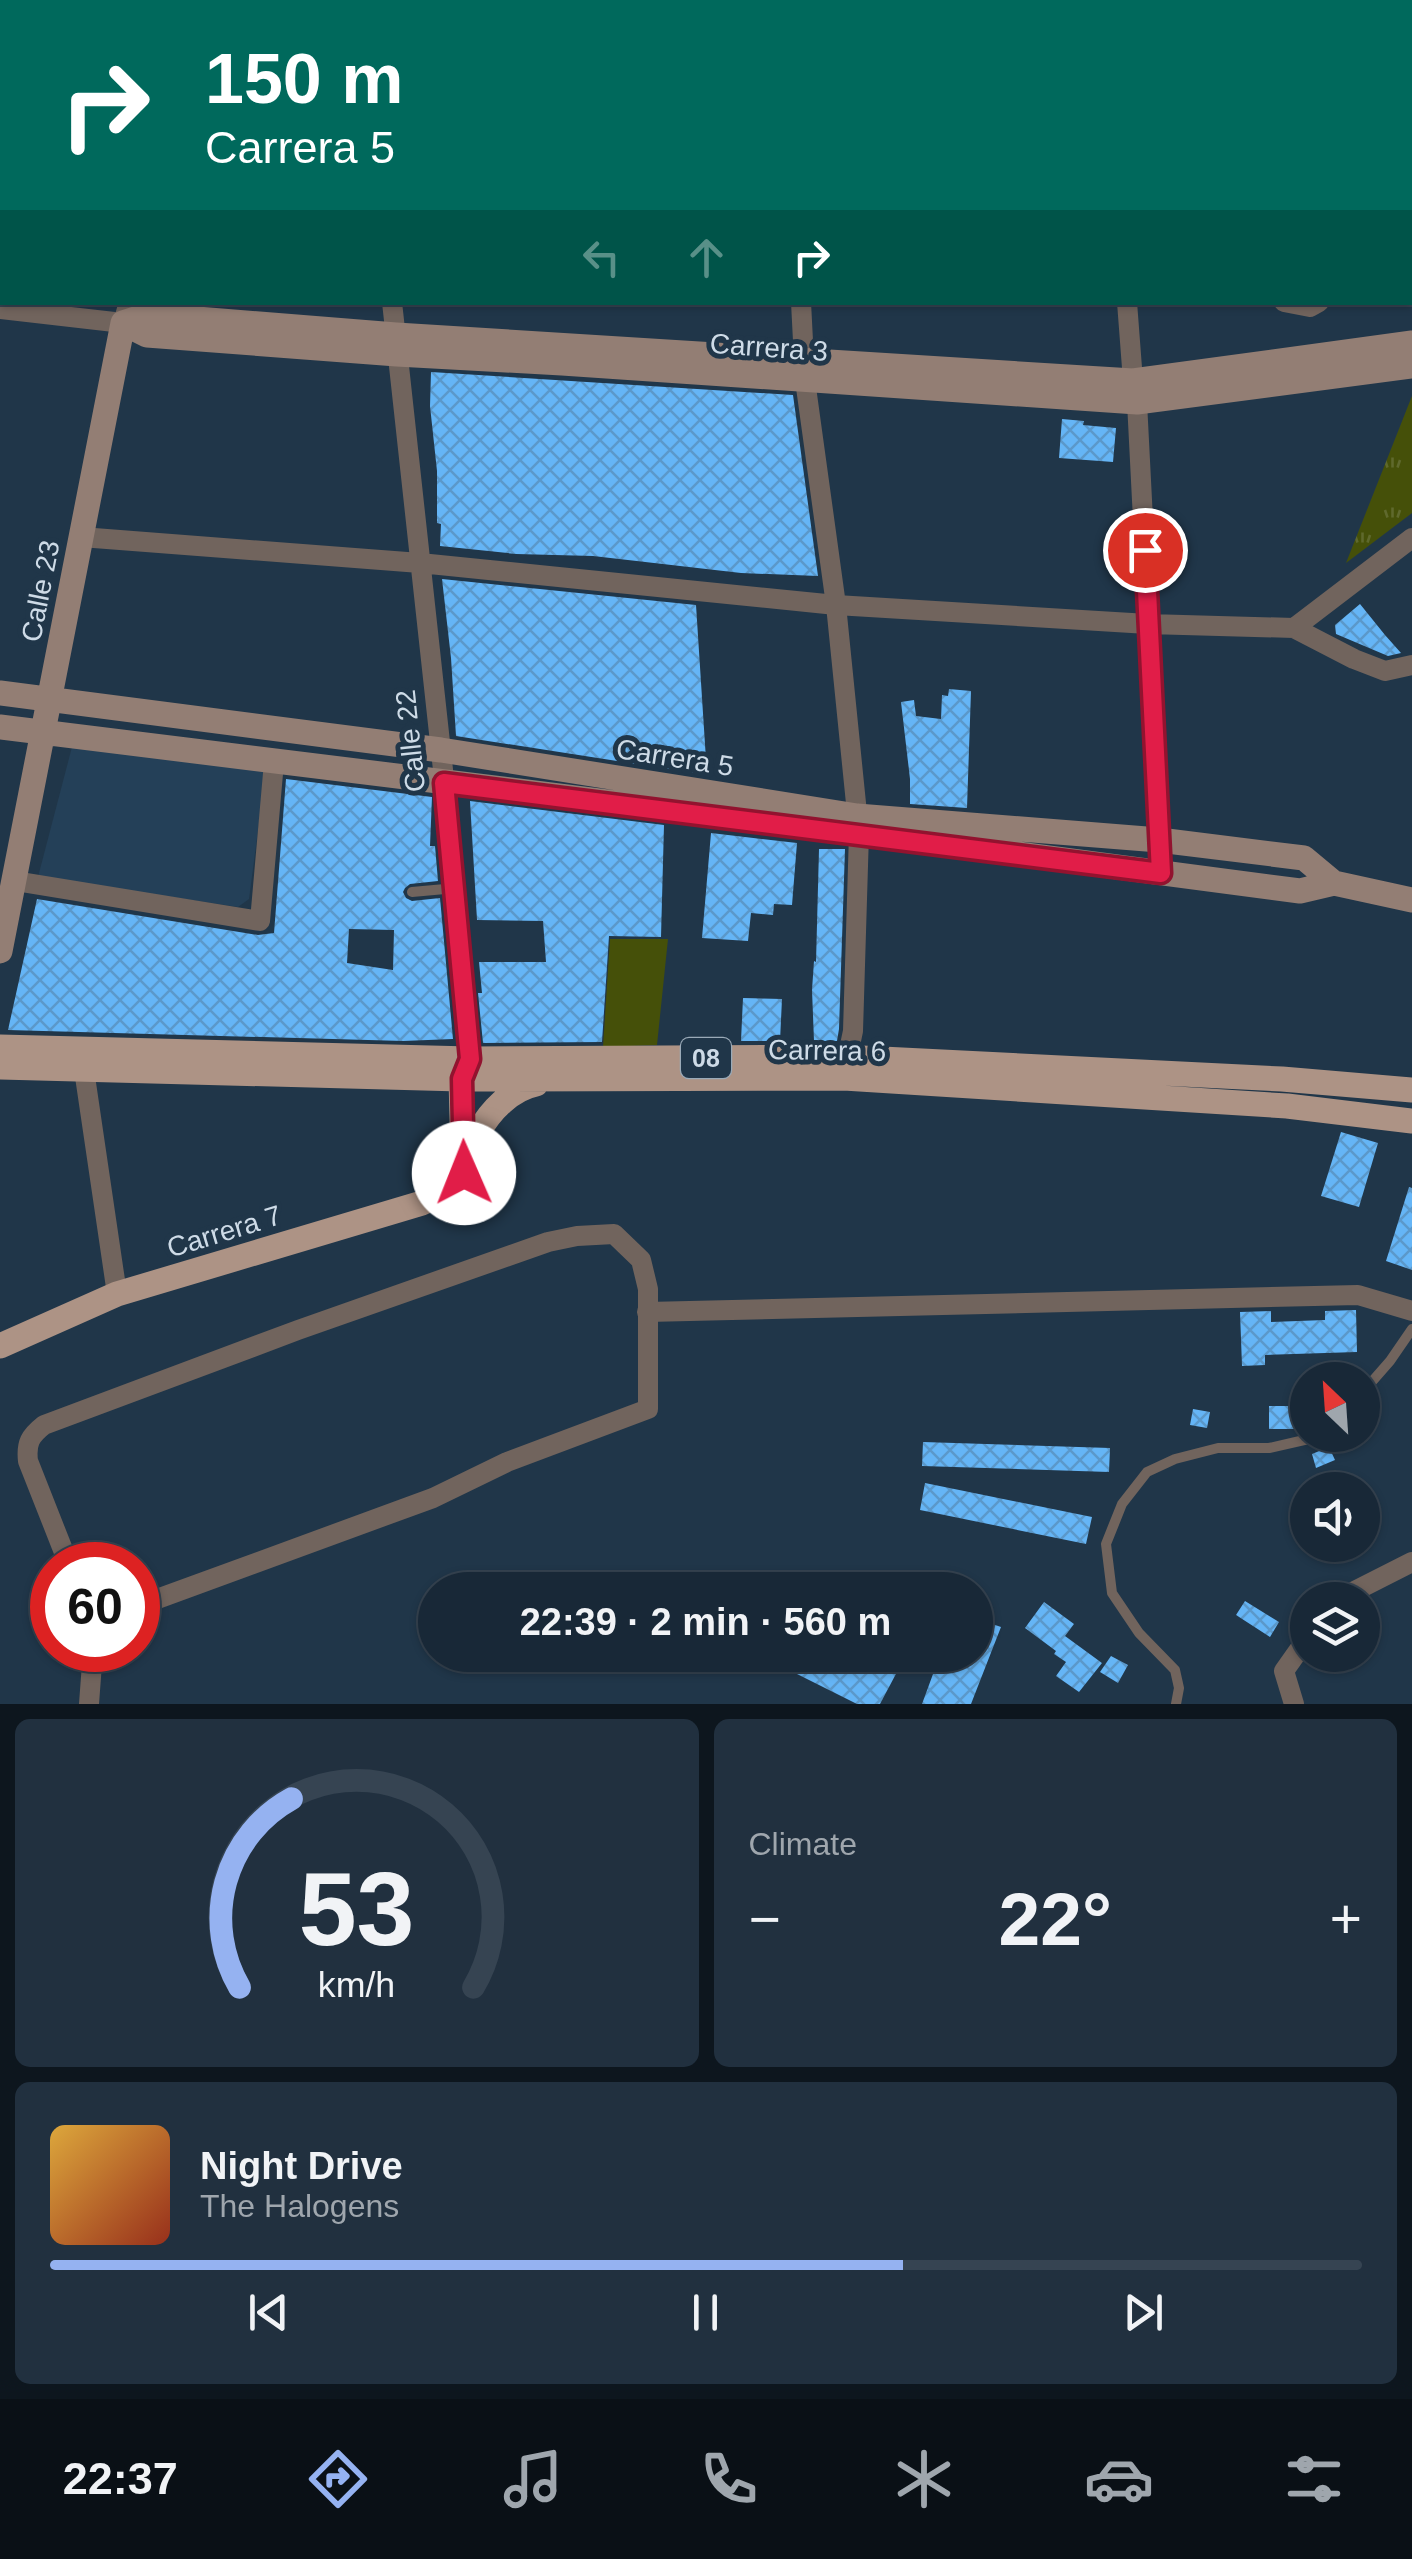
<!DOCTYPE html>
<meta charset="utf-8">
<style>
:root{--surface:#182837;--page:#21303f;--text:#f1f3f6;--muted:#9fa6ad;--line:#364452;--accent:#95b2f1}
body{margin:0;font-family:Helvetica,sans-serif;background:var(--page);color:var(--text);height:100vh;display:flex;flex-direction:column;font-size:38px;white-space:nowrap}
*{box-sizing:border-box;margin:0}
p{font-size:32px;color:var(--muted)}
.icon{flex:none;width:55px;height:55px;fill:none;stroke:currentColor;stroke-width:2;stroke-linecap:round;stroke-linejoin:round}
.map{position:relative;height:1704px;overflow:hidden}
.side{display:flex;flex-direction:column;gap:15px;padding:15px;background:#0d161e;flex:1}
.side>*{flex:none}
.hud{position:absolute;left:0px;top:0px;width:1412px;height:305px;box-shadow:0 2px 8px #0004,0 0 0 2px var(--line);background:#00695c;color:#fff;overflow:hidden}
.needle{width:65px;rotate:335deg}
.buttons{position:absolute;left:1290px;top:1362px;display:grid;gap:20px}
.buttons a{display:grid;place-items:center;width:90px;height:90px;border-radius:50%;background:var(--surface);box-shadow:0 2px 8px #0004,0 0 0 2px var(--line);font-size:50px}
.speed{position:absolute;left:30px;top:1542px;display:flex;gap:20px;font-size:50px;font-weight:700;text-align:center}
.speed>*{display:grid;place-content:center;width:130px;height:130px;border-radius:50%;background:var(--surface);box-shadow:0 2px 8px #0004,0 0 0 2px var(--line);line-height:1}
.speed .limit{border:15px solid #d22;background:#fff;color:#111}
.pin{position:absolute;display:grid;place-items:center;width:85px;height:85px;color:#fff;margin:-42px;border:5px solid #fff;border-radius:50%;box-shadow:0 2px 10px #0007}
.me{position:absolute;width:110px;margin:-55px;rotate:359deg;stroke-linejoin:round;filter:drop-shadow(0 0 8px #0008)}
.turn{display:flex;align-items:center;gap:35px;height:210px;padding:0 40px;font-size:45px}
.turn .icon{width:130px;height:130px;stroke-width:2.5}
.turn b{display:block;font-size:70px;line-height:85px}
.lanes{display:flex;align-items:center;height:95px;padding:0 40px;background:#0003;justify-content:center;gap:50px;direction:ltr}
.lanes .off{opacity:.35}
.big{font-size:75px;font-weight:700;line-height:1.1}
.side .card{flex:1;display:flex;flex-direction:column;justify-content:center;gap:15px;min-width:0;padding:0 35px;border-radius:15px;background:var(--page)}
.side .dial{align-items:center;gap:0}
.dial svg{height:260px;overflow:visible;fill:none;stroke:var(--line);stroke-width:7;stroke-linecap:round;text-anchor:middle}
.dial text{fill:var(--text);stroke:none}
.song{display:flex;align-items:center;gap:30px}
.cover{width:120px;height:120px;border-radius:15px;background:linear-gradient(135deg,hsl(40 70% 55%),hsl(10 70% 35%))}
.played{height:10px;border-radius:5px;background:linear-gradient(90deg,var(--accent) 65%,var(--line) 65%)}
.keys{display:flex;justify-content:space-around;direction:ltr}
.heat{display:flex;justify-content:space-between;align-items:center;font-size:55px;direction:ltr}
.side .tiles{flex:1;display:grid;gap:15px;grid-template-columns:1fr 1fr}
.card:last-child{grid-column:span 2}
.trip{position:absolute;left:418px;top:1572px;width:575px;height:100px;border-radius:50px;background:var(--surface);box-shadow:0 2px 8px #0004,0 0 0 2px var(--line);font-weight:700;line-height:100px;text-align:center}
.tabs{display:flex;height:160px;justify-content:space-around;align-items:center;background:#0a1016;color:var(--muted)}
.tabs .icon{width:70px;height:70px}
.tabs .current{color:var(--accent)}
.tabs b{font-size:45px;color:var(--text)}
.map>svg:first-child{display:block}
.built{fill:#244058}
.green{fill:#455009}
.park{fill:url(#park-tufts)}
.building{fill:url(#building-cross-hatch);fill-rule:evenodd}
.lines{fill:none;stroke-linecap:round;stroke-linejoin:round}
.path{stroke:#6b7d8d;stroke-width:2.5;stroke-dasharray:8 5;stroke-linecap:butt}
.lane{stroke:#71645d;stroke-width:10}
.street{stroke:#71645d;stroke-width:20}
.secondary{stroke:#937e74;stroke-width:25}
.primary{stroke:#ad9385;stroke-width:25}
.route-casing{stroke:#92132f;stroke-width:25}
.route{stroke:#e11d48;stroke-width:18}
.labels{text-anchor:middle;stroke-width:10;stroke-linejoin:round;paint-order:stroke}
.shield{fill:#203649;stroke:#9aaab8;stroke-width:2.5}
.shield-label{font-size:25px;font-weight:bold;fill:#cedbe7}
.street-label{font-size:28px;fill:#cedbe7;stroke:#203649}
</style>
<div class="map">
<svg width="1412" height="1704" viewBox="0 0 1412 1704">
<defs>
<pattern id="park-tufts" width="24" height="20" patternUnits="userSpaceOnUse" patternTransform="scale(2.5)"><rect width="24" height="20" fill="#455009"/><path d="M3 7l-1-3M5 7V3M7 7l1-3M15 17l-1-3M17 17v-4M19 17l1-3" fill="none" stroke="#5f692d"/></pattern>
<pattern id="building-cross-hatch" width="8" height="8" patternUnits="userSpaceOnUse" patternTransform="scale(2.5)"><rect width="8" height="8" fill="#65b5f6"/><path d="M0 0l8 8M0 8l8-8" fill="none" stroke="#5b98ca"/></pattern>
</defs>
<rect width="100%" height="100%" fill="#203649"/>
<path class="built" d="M72,747l194,22 -17,130 -11,8 -200,-30z"/>
<path class="green" d="M610,939h58l-11,106 -54,2z"/>
<path class="park" d="M1412,396v117l-66,50z"/>
<path class="building" d="M431,372l362,23 25,181 -77,-3 -148,-17 -77,-2 -76,-8 1,-22 -4,-1v-52l-7,-65z
M1062,419l22,2 -1,4 33,3 -3,34 -54,-4z
M442,579l254,26 11,170 -251,-39 -5,-78z
M1360,604l25,31 16,18 -13,3 -52,-22 -1,-9z
M949,689l22,2 -4,117 -57,-4v-25l-9,-77 13,-2 2,16 25,3 1,-24 6,1z
M286,779l146,18 -2,49h5l3,35 -28,3 -5,4 -2,4 3,6 6,3 28,-3 13,141 -50,2 -395,-11 29,-131 221,36 16,-2zM349,929l45,1 -1,40 -46,-7z
M470,801l194,24 -3,112 -52,-1 -7,106 -119,1 -5,-50h4l-3,-31h67l-3,-41 -66,-1z
M711,833l86,10 -5,62 -18,-1 -1,11 -22,-2 -3,28 -46,-3z
M819,849h26l-6,180 -2,12h-23l-2,-51 2,-29 2,1z
M743,998l39,1 -2,42h-39z
M1341,1132l37,11 -19,64 -38,-11z
M1409,1187l3,1v82l-26,-9z
M1356,1310l1,42 -92,3v10l-23,1 -2,-54 31,-1v11l54,-2v-9z
M1269,1406h39v23h-39z
M1193,1409l17,3 -3,16 -17,-3z
M923,1442l187,6 -1,24 -187,-6z
M1329,1447l6,13 -19,8 -4,-14z
M925,1483l167,34 -6,27 -166,-34z
M1245,1601l34,21 -9,15 -34,-22z
M1044,1602l30,22 -9,12 37,27 -23,29 -23,-16 10,-14 -12,-8 2,-3 -31,-23z
M975,1618l26,9 -30,77h-49l18,-49h35z
M759,1655h147l-26,49h-23z
M1111,1656l17,9 -10,18 -18,-11z"/>
<g class="lines">
<path class="path" d="M89,2v-2"/>
<path class="lane" d="M412,892l33,-3
M1362,1393l28,-32 22,-32
M1176,1704l3,-16 -4,-18 -36,-37 -27,-40 -6,-49 16,-40 25,-32 28,-13 43,-11h51l44,-10 4,-3"/>
<path class="street" d="M141,0l4,2
M359,0v2
M1114,0v2
M1334,0l1,2
M796,2v-2
M1410,184l2,-12
M1410,259h2
M392,302l53,486 25,271
M801,302l4,78 31,225 23,228 -6,198 -4,19 -7,7 1,12
M1127,302l6,79 4,21 24,471
M1284,302l26,5 9,-5
M0,309l123,14 6,-21
M81,537l339,26 416,42 312,19 146,4 60,31 31,12 27,-6
M1294,628l118,-90
M15,881l245,40 14,-159
M82,1056l35,238
M647,1312l711,-17 54,16
M69,1565l-41,-104c-2,-18 2,-25 16,-36l254,-95 250,-88 29,-6 37,-2 27,26 7,29v120l-141,53 -74,36 -295,108
M1337,1600l75,-38
M89,1704l4,-54
M1294,1704l-10,-33 24,-34"/>
<path class="secondary" d="M123,323l24,12 250,19 165,9 575,39 275,-36
M123,323l25,-8 248,20 737,46 279,-38
M0,693l441,57 416,66 302,24 145,18 30,25
M0,727l859,106 441,58 34,-8 78,17
M0,951l123,-628"/>
<path class="primary" d="M0,1047l470,12 372,-2 440,22 130,11
M0,1067l461,12 383,-1 443,28 125,15
M463,1158l-2,-79 7,-15
M0,1346l117,-52 305,-91c15,-8 34,-17 43,-33 6,-11 7,-25 13,-37 12,-22 33,-44 58,-49"/>
</g>
<g class="lines">
<g class="route-casing">
<path id="route" d="M464,1173l-2,-94 8,-20 -26,-276 717,90 -16,-323"/>
</g>
<use href="#route" class="route"/>
</g>
<g class="labels">
<rect class="shield" x="681" y="1038" width="50" height="40" rx="8"/>
<g class="shield-label">
<text x="706" y="1067">08</text>
</g>
<g class="street-label">
<text transform="translate(769 347) rotate(4)" y="10">Carrera 3</text>
<text transform="translate(40 591) rotate(-79)" y="10">Calle 23</text>
<text transform="translate(410 741) rotate(-96)" y="10">Calle 22</text>
<text transform="translate(675 757) rotate(9)" y="10">Carrera 5</text>
<text transform="translate(827 1050) rotate(1)" y="10">Carrera 6</text>
<text transform="translate(224 1231) rotate(-17)" y="10">Carrera 7</text>
</g>
</g>
</svg>
<div class="buttons">
<a><svg class="needle" viewBox="-14 -14 28 28"><path d="M0-13l5 13h-10z" fill="#e53935"/><path d="M0 13l5-13h-10z" fill="#9fa6ad"/></svg></a>
<a><svg class="icon" aria-label="sound" viewBox="0 0 24 24"><path d="M4 9h4l5-4v14l-5-4H4zM17 9q2 3 0 6"/></svg></a>
<a><svg class="icon" aria-label="layers" viewBox="0 0 24 24"><path d="M12 4l9 5-9 5-9-5zM3 14l9 5 9-5"/></svg></a>
</div>
<div class="speed"><div class="limit">60</div></div>
<div class="pin" style="left:1145px;top:550px;background:#d93025"><svg class="icon" aria-label="arrive" viewBox="0 0 24 24"><path d="M6 21V4h12l-3 4 3 4H6"/></svg></div>
<svg class="me" style="left:464px;top:1173px" viewBox="-20 -20 40 40"><circle r="19" fill="#fff"/><path d="M0-13L10 11 0 6-10 11z" fill="#e11d48"/></svg>
<div class="trip">22:39 · 2 min · 560 m</div>
<div class="hud">
<div class="turn"><svg class="icon" aria-label="right" viewBox="0 0 24 24"><path d="M7 20v-9h11M14 6l5 5-5 5"/></svg><div><b>150 m</b>Carrera 5</div></div>
<div class="lanes"><svg class="icon off" aria-label="left" viewBox="0 0 24 24"><path d="M17 20v-9H6M10 6l-5 5 5 5"/></svg><svg class="icon off" aria-label="ahead" viewBox="0 0 24 24"><path d="M12 20V5M6 11l6-6 6 6"/></svg><svg class="icon" aria-label="right" viewBox="0 0 24 24"><path d="M7 20v-9h11M14 6l5 5-5 5"/></svg></div>
</div>
</div>
<section class="side">
<div class="tiles">
<div class="card dial"><svg viewBox="0 0 100 80">
<path d="M14 69A42 42 0 1 1 86 69"/>
<path d="M14 69A42 42 0 0 1 30 11" stroke="#95b2f1"/>
<text x="50" y="56" font-size="32" font-weight="700">53</text>
<text x="50" y="72" font-size="11">km/h</text>
</svg></div>
<div class="card"><p>Climate</p>
<div class="heat"><a>−</a><b class="big">22°</b><a>+</a></div>
</div>
<div class="card">
<div class="song"><i class="cover"></i><div><b>Night Drive</b><p>The Halogens</p></div></div>
<div class="played"></div>
<div class="keys"><svg class="icon" aria-label="previous" viewBox="0 0 24 24"><path d="M18 5L8 12l10 7zM5 5v14"/></svg><svg class="icon" aria-label="pause" viewBox="0 0 24 24"><path d="M8 5v14M16 5v14"/></svg><svg class="icon" aria-label="next" viewBox="0 0 24 24"><path d="M6 5l10 7-10 7zM19 5v14"/></svg></div>
</div>
</div>
</section>
<nav class="tabs">
<b>22:37</b>
<svg class="icon current" aria-label="directions" viewBox="0 0 24 24"><path d="M12 3l9 9-9 9-9-9zM9 14v-3h6M13 9l2 2-2 2"/></svg>
<svg class="icon" aria-label="music" viewBox="0 0 24 24"><path d="M9 18V5l10-2v13"/><circle cx="6" cy="18" r="3"/><circle cx="16" cy="16" r="3"/></svg>
<svg class="icon" aria-label="phone" viewBox="0 0 24 24"><path d="M5 4h4l2 5-3 2q2 4 5 5l2-3 5 2v4C11 20 4 13 5 4z"/></svg>
<svg class="icon" aria-label="climate" viewBox="0 0 24 24"><path d="M12 3v18M4 7l16 10M4 17L20 7"/></svg>
<svg class="icon" aria-label="car" viewBox="0 0 24 24"><path d="M5 17H2v-5l4-1 3-4h7l3 4 3 1v5h-3M9 17h6M6 11h13"/><circle cx="7" cy="17" r="2"/><circle cx="17" cy="17" r="2"/></svg>
<svg class="icon" aria-label="filters" viewBox="0 0 24 24"><path d="M4 7h16M4 17h16"/><circle cx="9" cy="7" r="2"/><circle cx="15" cy="17" r="2"/></svg>
</nav>
